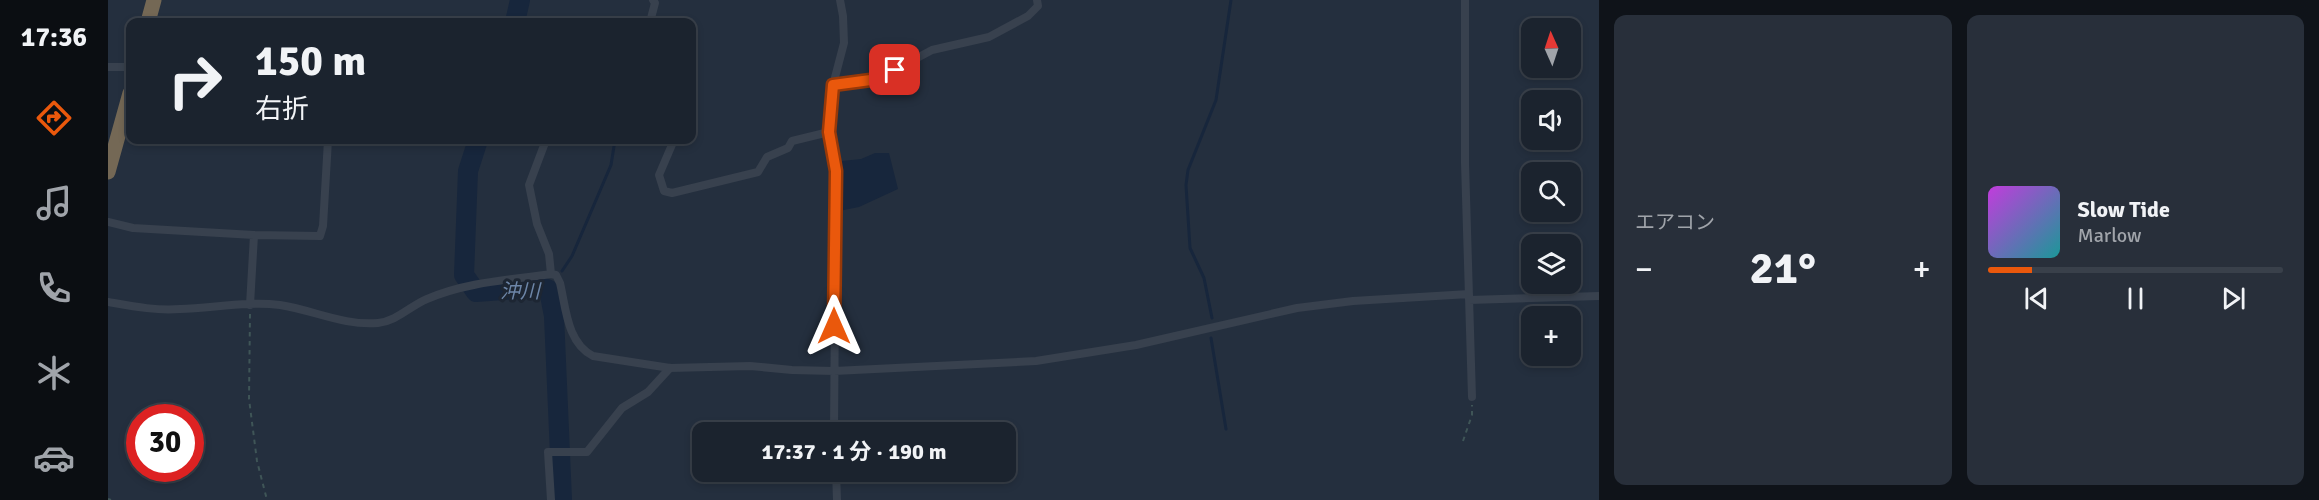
<!DOCTYPE html>
<html lang="ja">
<meta charset="utf-8">
<style>
:root{--surface:#1b232e;--page:#282f3a;--text:#f1f3f6;--muted:#a0a4aa;--line:#39404a;--accent:#ea580c}
body{margin:0;font-family:Signika,"Noto Sans JP",sans-serif;background:var(--page);color:var(--text);height:100vh;display:flex;flex-direction:column;font-size:22px;white-space:nowrap}
*{box-sizing:border-box;margin:0}
p{font-size:20px;color:var(--muted)}
.icon{flex:none;width:33px;height:33px;fill:none;stroke:currentColor;stroke-width:2;stroke-linecap:round;stroke-linejoin:round}
.map{position:relative;flex:1;overflow:hidden}
.side{display:flex;flex-direction:column;gap:15px;padding:15px;background:#0f1319;width:720px}
.side>*{flex:none}
.hud{position:absolute;left:18px;top:18px;width:570px;height:126px;border-radius:12px;box-shadow:0 3px 9px #0003,0 0 0 2px var(--line);background:#1b232e;color:var(--text);overflow:hidden}
.needle{width:39px;rotate:357deg}
.fabs{position:absolute;left:1413px;top:18px;display:grid;gap:12px}
.fabs a{display:grid;place-items:center;width:60px;height:60px;border-radius:12px;background:var(--surface);box-shadow:0 3px 9px #0003,0 0 0 2px var(--line);font-size:30px}
.speed{position:absolute;left:18px;top:404px;display:flex;gap:12px;font-size:30px;font-weight:700;text-align:center}
.speed>*{display:grid;place-content:center;width:78px;height:78px;border-radius:50%;background:var(--surface);box-shadow:0 3px 9px #0003,0 0 0 2px var(--line);line-height:1}
.speed .limit{border:9px solid #d22;background:#fff;color:#111}
.pin{position:absolute;display:grid;place-items:center;width:51px;height:51px;color:#fff;margin:-26px;border-radius:12px;box-shadow:0 3px 9px #0006}
.me{position:absolute;width:66px;margin:-33px;rotate:0deg;stroke-linejoin:round;filter:drop-shadow(0 0 4px #0008)}
.turn{display:flex;align-items:center;gap:21px;height:126px;padding:0 30px;font-size:27px}
.turn .icon{width:78px;height:78px;stroke-width:2.5}
.turn b{display:block;font-size:42px;line-height:51px}
.big{font-size:45px;font-weight:700;line-height:1.1}
.side .card{flex:1;display:flex;flex-direction:column;justify-content:center;gap:9px;min-width:0;padding:0 21px;border-radius:12px;background:var(--page)}
.song{display:flex;align-items:center;gap:18px}
.cover{width:72px;height:72px;border-radius:9px;background:linear-gradient(135deg,hsl(290 70% 55%),hsl(180 70% 35%))}
.played{height:6px;border-radius:3px;background:linear-gradient(90deg,var(--accent) 15%,var(--line) 15%)}
.keys{display:flex;justify-content:space-around;direction:ltr}
.heat{display:flex;justify-content:space-between;align-items:center;font-size:33px;direction:ltr}
.side .tiles{flex:1;display:grid;gap:15px;grid-template-columns:repeat(2,1fr)}
.trip{position:absolute;left:584px;top:422px;width:324px;height:60px;border-radius:12px;background:var(--surface);box-shadow:0 3px 9px #0003,0 0 0 2px var(--line);font-weight:700;line-height:60px;text-align:center}
main{display:flex;flex:1;min-height:0}
.dock{display:flex;flex-direction:column;width:108px;justify-content:space-around;align-items:center;background:#0b0e12;color:var(--muted)}
.dock .icon{width:42px;height:42px}
.dock .selected{color:var(--accent)}
.dock b{font-size:27px;color:var(--text)}
.map>svg:first-child{display:block}
.water{fill:#17263c}
.lines{fill:none;stroke-linecap:round;stroke-linejoin:round}
.stream{stroke:#17263c;stroke-width:3}
.river{stroke:#17263c;stroke-width:20}
.path{stroke:#3f5557;stroke-width:2;stroke-dasharray:4.5 4.5;stroke-linecap:butt}
.street{stroke:#38414e;stroke-width:8}
.highway{stroke:#746855;stroke-width:15}
.route-casing{stroke:#983908;stroke-width:15}
.route{stroke:#ea580c;stroke-width:10}
.labels{text-anchor:middle;stroke-width:6;stroke-linejoin:round;paint-order:stroke}
.water-label{font-size:20px;font-style:italic;fill:#6d86a8;stroke:#1d2633}
</style>
<main>
<nav class="dock">
<b>17:36</b>
<svg class="icon selected" aria-label="directions" viewBox="0 0 24 24"><path d="M12 3l9 9-9 9-9-9zM9 14v-3h6M13 9l2 2-2 2"/></svg>
<svg class="icon" aria-label="music" viewBox="0 0 24 24"><path d="M9 18V5l10-2v13"/><circle cx="6" cy="18" r="3"/><circle cx="16" cy="16" r="3"/></svg>
<svg class="icon" aria-label="phone" viewBox="0 0 24 24"><path d="M5 4h4l2 5-3 2q2 4 5 5l2-3 5 2v4C11 20 4 13 5 4z"/></svg>
<svg class="icon" aria-label="climate" viewBox="0 0 24 24"><path d="M12 3v18M4 7l16 10M4 17L20 7"/></svg>
<svg class="icon" aria-label="car" viewBox="0 0 24 24"><path d="M5 17H2v-5l4-1 3-4h7l3 4 3 1v5h-3M9 17h6M6 11h13"/><circle cx="7" cy="17" r="2"/><circle cx="17" cy="17" r="2"/></svg>
</nav>
<div class="map">
<svg width="1491" height="500" viewBox="0 0 1491 500">
<rect width="100%" height="100%" fill="#242f3e"/>
<path class="water" d="M767,153h14l9,36 -39,18 -20,4 3,-50 19,-2z"/>
<g class="lines">
<path class="stream" d="M454,271l10,-15 39,-91 4,-25
M441,290l4,-5
M1104,318l-8,-40 -14,-30 -4,-63 2,-15 28,-70 15,-100
M1103,338l15,91"/>
<path class="river" d="M407,22l5,-22
M370,140l-10,31 -4,104 12,17 66,-5 7,3 5,26 8,184"/>
<path class="path" d="M142,314l-1,85 8,62 10,39
M1355,441l9,-26v-10
M0,499l3,1"/>
<path class="street" d="M1357,0v163l7,234
M542,22l5,-19 -2,-3
M0,67h22
M725,85l45,-6 54,-29 57,-13 39,-21 10,-10 -1,-6
M584,97v1
M438,140l-17,45 8,39 12,30 2,20
M566,140l-15,35 5,16 8,2 86,-21 9,-15 21,-9 4,-7 37,-9
M0,222l25,6 121,7
M1361,300l130,-4
M0,302c23,4 48,9 72,7 33,-1 68,-8 100,-4 33,5 64,21 98,18 19,-2 32,-17 49,-24 39,-17 82,-19 124,-25l5,1 4,8c6,25 7,60 33,73l77,12 80,-2 42,4 42,1 202,-10 100,-16 161,-37 56,-7 116,-7
M142,305l4,-70 66,1 3,-10 5,-86
M726,432l2,-261 -7,-39 4,-47 11,-42 -1,-27 -3,-16
M728,471l1,29
M443,500l-3,-48h39l35,-44 26,-16 22,-24"/>
<path class="highway" d="M40,22l6,-22
M0,172l22,-79"/>
</g>
<g class="lines">
<g class="route-casing">
<path id="route" d="M726,326l2,-155 -7,-39 4,-47 45,-6 17,-9"/>
</g>
<use href="#route" class="route"/>
</g>
<g class="labels">
<g class="water-label">
<text x="412" y="298">沖川</text>
</g>
</g>
</svg>
<div class="fabs">
<a><svg class="needle" viewBox="-14 -14 28 28"><path d="M0-13l5 13h-10z" fill="#e53935"/><path d="M0 13l5-13h-10z" fill="#a0a4aa"/></svg></a>
<a><svg class="icon" aria-label="sound" viewBox="0 0 24 24"><path d="M4 9h4l5-4v14l-5-4H4zM17 9q2 3 0 6"/></svg></a>
<a><svg class="icon" aria-label="search" viewBox="0 0 24 24"><circle cx="10" cy="10" r="6"/><path d="M15 15l6 6"/></svg></a>
<a><svg class="icon" aria-label="layers" viewBox="0 0 24 24"><path d="M12 4l9 5-9 5-9-5zM3 14l9 5 9-5"/></svg></a>
<a>+</a>
</div>
<div class="speed"><div class="limit">30</div></div>
<div class="pin" style="left:787px;top:70px;background:#d93025"><svg class="icon" aria-label="arrive" viewBox="0 0 24 24"><path d="M6 21V4h12l-3 4 3 4H6"/></svg></div>
<svg class="me" style="left:726px;top:326px" viewBox="-20 -20 40 40"><path d="M0-17L14 15 0 8-14 15z" fill="#ea580c" stroke="#fff" stroke-width="4"/></svg>
<div class="trip">17:37 · 1 分 · 190 m</div>
<div class="hud">
<div class="turn"><svg class="icon" aria-label="right" viewBox="0 0 24 24"><path d="M7 20v-9h11M14 6l5 5-5 5"/></svg><div><b>150 m</b>右折</div></div>
</div>
</div>
<section class="side">
<div class="tiles">
<div class="card"><p>エアコン</p>
<div class="heat"><a>−</a><b class="big">21°</b><a>+</a></div>
</div>
<div class="card">
<div class="song"><i class="cover"></i><div><b>Slow Tide</b><p>Marlow</p></div></div>
<div class="played"></div>
<div class="keys"><svg class="icon" aria-label="previous" viewBox="0 0 24 24"><path d="M18 5L8 12l10 7zM5 5v14"/></svg><svg class="icon" aria-label="pause" viewBox="0 0 24 24"><path d="M8 5v14M16 5v14"/></svg><svg class="icon" aria-label="next" viewBox="0 0 24 24"><path d="M6 5l10 7-10 7zM19 5v14"/></svg></div>
</div>
</div>
</section>
</main>
